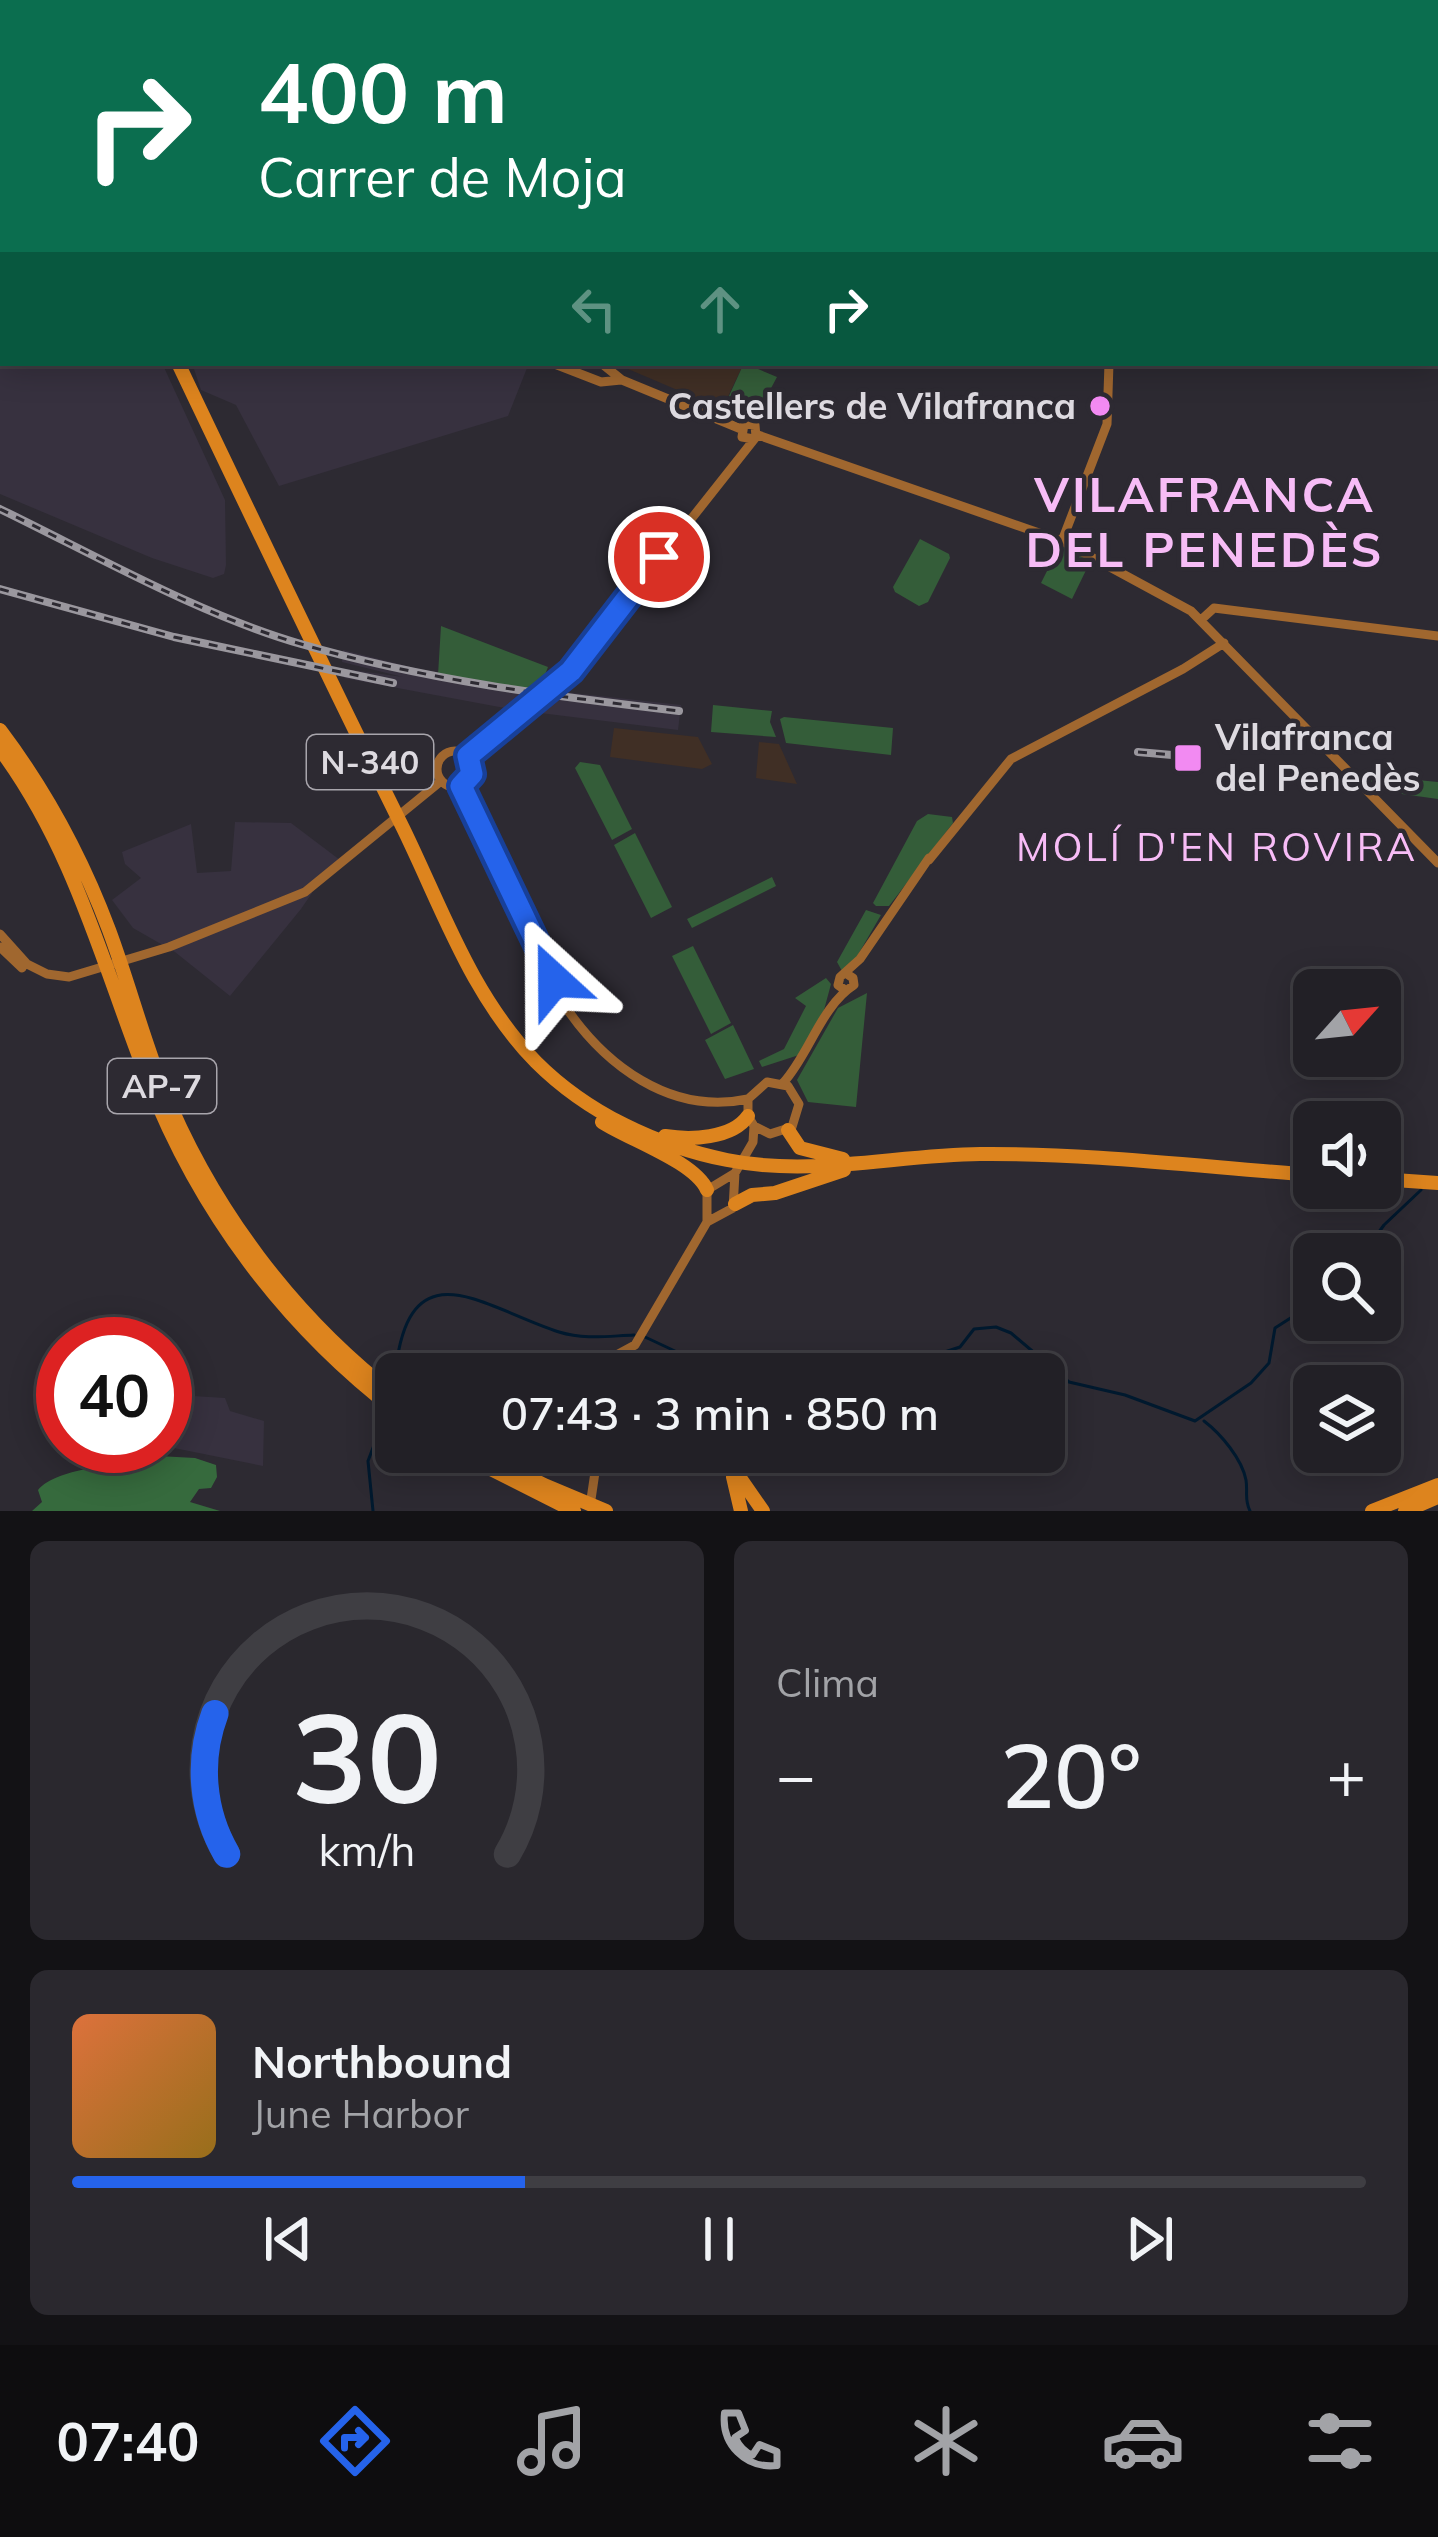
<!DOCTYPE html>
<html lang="es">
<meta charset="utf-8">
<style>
:root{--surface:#222026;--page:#2a282e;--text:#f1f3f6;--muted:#a2a3a7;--line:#3f3e43;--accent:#2563eb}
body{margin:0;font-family:Mulish,sans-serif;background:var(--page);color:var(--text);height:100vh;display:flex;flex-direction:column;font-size:45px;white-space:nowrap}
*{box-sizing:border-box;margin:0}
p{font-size:39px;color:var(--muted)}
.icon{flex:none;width:66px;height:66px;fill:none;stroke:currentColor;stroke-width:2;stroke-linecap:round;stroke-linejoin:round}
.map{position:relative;height:1511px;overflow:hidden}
.drawer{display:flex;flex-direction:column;gap:30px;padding:30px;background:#131215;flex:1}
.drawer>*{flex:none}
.hud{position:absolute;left:0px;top:0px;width:1440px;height:366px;box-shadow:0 6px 30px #0003,0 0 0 3px var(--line);background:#0b6e4f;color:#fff;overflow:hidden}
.needle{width:78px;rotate:63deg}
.tools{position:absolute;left:1293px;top:969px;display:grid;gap:24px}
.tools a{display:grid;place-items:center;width:108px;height:108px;border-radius:18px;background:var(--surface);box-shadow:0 6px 30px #0003,0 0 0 3px var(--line);font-size:60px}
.speed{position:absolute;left:36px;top:1317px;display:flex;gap:24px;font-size:60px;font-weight:700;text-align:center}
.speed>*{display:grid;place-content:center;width:156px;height:156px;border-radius:50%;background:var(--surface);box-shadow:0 6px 30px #0003,0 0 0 3px var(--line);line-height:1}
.speed .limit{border:18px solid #d22;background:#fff;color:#111}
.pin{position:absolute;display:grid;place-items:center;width:102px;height:102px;color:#fff;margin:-51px;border:6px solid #fff;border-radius:50%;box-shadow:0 3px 12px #0007}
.me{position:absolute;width:132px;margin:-66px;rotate:336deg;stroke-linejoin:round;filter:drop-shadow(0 0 9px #0008)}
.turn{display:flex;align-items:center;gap:42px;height:252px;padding:0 60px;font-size:54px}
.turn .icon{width:156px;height:156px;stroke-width:2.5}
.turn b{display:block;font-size:84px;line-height:102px}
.lanes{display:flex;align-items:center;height:114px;padding:0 60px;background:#0003;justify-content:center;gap:60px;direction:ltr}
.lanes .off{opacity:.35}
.big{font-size:90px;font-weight:600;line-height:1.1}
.drawer .widget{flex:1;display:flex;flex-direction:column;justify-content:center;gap:18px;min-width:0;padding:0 42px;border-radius:18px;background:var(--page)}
.drawer .dial{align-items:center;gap:0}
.dial svg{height:312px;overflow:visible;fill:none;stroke:var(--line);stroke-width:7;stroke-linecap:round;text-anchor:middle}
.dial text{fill:var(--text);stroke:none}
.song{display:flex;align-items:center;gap:36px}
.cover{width:144px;height:144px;border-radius:18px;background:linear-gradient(135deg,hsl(20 70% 55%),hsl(40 70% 35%))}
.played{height:12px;border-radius:6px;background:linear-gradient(90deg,var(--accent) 35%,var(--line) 35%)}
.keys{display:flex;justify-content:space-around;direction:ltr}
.heat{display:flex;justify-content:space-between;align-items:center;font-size:66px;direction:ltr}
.drawer .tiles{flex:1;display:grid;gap:30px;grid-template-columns:1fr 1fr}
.widget:last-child{grid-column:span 2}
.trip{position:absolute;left:375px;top:1353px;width:690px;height:120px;border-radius:18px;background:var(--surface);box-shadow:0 6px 30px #0003,0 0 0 3px var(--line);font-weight:600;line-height:120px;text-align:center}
.tab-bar{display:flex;height:192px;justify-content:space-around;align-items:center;background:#0e0d0f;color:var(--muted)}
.tab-bar .icon{width:84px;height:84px}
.tab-bar .on{color:var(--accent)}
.tab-bar b{font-size:54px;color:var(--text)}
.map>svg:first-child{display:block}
.built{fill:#37313f}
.education{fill:#402f25}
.green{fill:#345d39}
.forest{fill:#366a3d}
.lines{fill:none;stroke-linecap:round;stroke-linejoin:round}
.stream{stroke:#00192e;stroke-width:3}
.secondary{stroke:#a0672f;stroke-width:9}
.highway{stroke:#dd841e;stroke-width:14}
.rail-casing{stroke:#9a979e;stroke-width:8}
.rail{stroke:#2d2a32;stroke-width:3;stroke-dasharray:9;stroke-linecap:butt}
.route-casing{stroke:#184099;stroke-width:30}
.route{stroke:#2563eb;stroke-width:21}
.poi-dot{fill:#f28af2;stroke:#2d2a32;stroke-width:4.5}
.labels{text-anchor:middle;stroke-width:9;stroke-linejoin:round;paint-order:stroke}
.shield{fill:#2d2a32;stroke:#a8a5ac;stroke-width:3}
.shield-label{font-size:33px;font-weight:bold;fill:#dddae0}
.poi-label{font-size:36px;font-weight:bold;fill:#dddae0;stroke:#2d2a32;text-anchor:end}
.neighbourhood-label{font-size:39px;letter-spacing:3px;fill:#f7bcf6;stroke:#2d2a32}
.district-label{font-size:48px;font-weight:bold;letter-spacing:3px;fill:#f7bcf6;stroke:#2d2a32}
</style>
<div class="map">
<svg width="1438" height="1511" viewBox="0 0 1438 1511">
<rect width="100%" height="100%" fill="#2d2a32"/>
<path class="built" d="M0,39l3,324h159l63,137 1,65 -2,9 -11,4 -61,-20 -152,-64z
M192,363h337l-21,53 -229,70 -43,-81 -35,-15z
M343,650l123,31 215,24 -3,25 -162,-20 -172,-32 1,-9 58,8 -61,-15z
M235,822l56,1 49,37 -29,25 1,8 -11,16 -71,87 -55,-44 -42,-24 -21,-28 29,-22 -16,-14 -3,-12 69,-28 6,49 34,-2z
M193,1396l32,2 5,13 34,10 -1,45 -94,-19 4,-28z"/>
<path class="education" d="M614,363h130l-22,46z
M614,728l84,9 14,27 -10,5 -92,-12z
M759,742l20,2 18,40 -41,-6z"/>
<path class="green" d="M744,363l33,14 -22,41 -31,-11z
M920,539l29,15 1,4 -22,44 -9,4 -24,-14 -2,-5z
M1060,545l31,15 -19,39 -31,-16z
M441,626l107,41 -9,23 -101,-15z
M713,705l59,6 -2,11 6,15 -65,-5z
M784,717l109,11 -2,27 -105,-12 -6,-24z
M580,762l20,3 32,64 -20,11 -37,-72z
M1365,775l73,7v17l-58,-8z
M928,814l24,3 1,6 -64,83h-13l-3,-3 44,-82z
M635,833l37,74 -21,11 -37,-73z
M772,877l4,9 -84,42 -5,-9z
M866,910l15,5 -29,50 -10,6 -5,-9z
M693,946l38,77 -20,11 -39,-78z
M826,978l5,6 -7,26 -25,45 -37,12 -3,-6 25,-12 22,-43 -11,-8z
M867,993l-11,114 -48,-5 -11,-22 41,-72z
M733,1025l21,44 -29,10 -20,-39z"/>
<path class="forest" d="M158,1456l37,2 21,7 1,12 -6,11 -12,1 -9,13 30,9h-188l10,-9 -4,-12c19,-23 89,-26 120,-34z"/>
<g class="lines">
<path class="stream" d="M145,0v3
M312,3l1,-3
M1363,1254l21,-29 37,-35
M645,1337l79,37
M761,1374l38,-9 64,9
M877,1374l83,-27 14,-18 22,-2 15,6 58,49 56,13 70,26 56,-38 18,-20 6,-35 39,-25
M395,1376c13,-133 87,-69 164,-44 26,8 49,4 75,3
M1204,1421c17,13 38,38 42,59 2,13 -2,19 4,31
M373,1511l-5,-50 17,-45"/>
<path class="secondary" d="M413,0l2,3
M1127,0l5,3
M1158,0l2,3
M1118,1l1,-1
M0,130l3,2
M1437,324l1,1
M552,363l49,19 20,-2
M601,363l21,17 119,49
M758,435l304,106 129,70 247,252
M1062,541l45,-117 2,-61
M1202,619l12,-11 224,28
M437 769a18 18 0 1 1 36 0a18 18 0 1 1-36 0Z
M468,756l103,-85 185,-234 -1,-12 -11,-1 -2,13 12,2
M461,786l93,193
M929,860l82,-101 172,-90 41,-26
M0,934l27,30 20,10 22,3 100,-30 136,-55 136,-111
M0,947l22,21
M546 991a13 13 0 1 1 26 0a13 13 0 1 1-26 0Z
M845,990l-7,-5 2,-8 20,-18 69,-101
M563,1003c40,61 107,113 185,96
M783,1083c26,-28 38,-77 71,-98l-1,-7 -6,-4
M707,1222v-32l28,-17 18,-31 1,-16 -6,-10v-17l19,-17 21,4 11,18 -7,23 -22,7 -16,-8
M607,1374l4,-16 24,-13 72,-123 26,-14 2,-35
M590,1506l8,-54"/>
<path class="highway" d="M14,0l2,3
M0,19l3,7
M178,363c74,155 148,310 225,465 40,82 68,167 133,234 51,51 121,84 191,98 84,17 168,-5 253,-6 111,-1 223,13 334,21
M0,730c46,61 82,128 109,200 19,51 33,105 53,156 49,121 130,230 234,310
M0,749c75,101 103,217 148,331 51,131 136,245 248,331
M602,1122c28,18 93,40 105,68
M788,1130l12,18 43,11
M665,1136c25,4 67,3 83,-20
M1380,1179l58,4
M735,1204l17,-9 23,-2 69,-23
M636,1370l3,4
M457,1452l117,59
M479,1452l65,33 62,26
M722,1452l41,59
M733,1477l8,34
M1372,1511l66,-26
M1405,1511l33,-14"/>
<g class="rail-casing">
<path id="rail" d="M0,509c95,46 200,106 301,135 124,36 250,52 378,67
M0,589l174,48 219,46
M1138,752l57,5"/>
</g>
<use href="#rail" class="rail"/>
</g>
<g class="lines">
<g class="route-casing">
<path id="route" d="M554,980l-93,-194 11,-12 -4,-18 103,-85 88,-114"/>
</g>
<use href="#route" class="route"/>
</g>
<g class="poi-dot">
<circle cx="1100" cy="406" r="12"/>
<rect x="1173" y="743" width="30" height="30" rx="6"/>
</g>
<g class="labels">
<g class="shield">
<rect x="307" y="735" width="126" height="54" rx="9"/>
<rect x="108" y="1059" width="108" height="54" rx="9"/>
</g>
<g class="shield-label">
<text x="370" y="774">N-340</text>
<text x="162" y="1098">AP-7</text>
</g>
<g class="poi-label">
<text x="1076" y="419">Castellers de Vilafranca</text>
<text x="1215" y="750" text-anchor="start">Vilafranca<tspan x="1215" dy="41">del Penedès</tspan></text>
</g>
<g class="neighbourhood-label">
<text x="1217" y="861">MOLÍ D'EN ROVIRA</text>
</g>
<g class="district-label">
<text x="1205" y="512">VILAFRANCA<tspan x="1205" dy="55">DEL PENEDÈS</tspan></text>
</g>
</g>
</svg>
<div class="tools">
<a><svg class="needle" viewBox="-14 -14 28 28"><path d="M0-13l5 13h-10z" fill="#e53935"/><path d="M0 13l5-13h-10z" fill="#a2a3a7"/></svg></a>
<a><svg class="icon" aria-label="sound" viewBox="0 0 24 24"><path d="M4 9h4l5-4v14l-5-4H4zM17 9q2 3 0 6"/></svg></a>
<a><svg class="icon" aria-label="search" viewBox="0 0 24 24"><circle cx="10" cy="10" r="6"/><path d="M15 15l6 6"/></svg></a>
<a><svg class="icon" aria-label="layers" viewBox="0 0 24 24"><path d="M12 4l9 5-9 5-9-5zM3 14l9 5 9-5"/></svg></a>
</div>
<div class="speed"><div class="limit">40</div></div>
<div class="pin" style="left:659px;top:557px;background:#d93025"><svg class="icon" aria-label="arrive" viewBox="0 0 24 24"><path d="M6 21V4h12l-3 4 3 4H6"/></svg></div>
<svg class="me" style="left:554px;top:980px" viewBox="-20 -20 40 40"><path d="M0-17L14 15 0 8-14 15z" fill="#2563eb" stroke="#fff" stroke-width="4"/></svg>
<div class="trip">07:43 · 3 min · 850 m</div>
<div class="hud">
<div class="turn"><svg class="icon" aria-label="right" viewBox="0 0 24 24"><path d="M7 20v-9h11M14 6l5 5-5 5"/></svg><div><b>400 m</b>Carrer de Moja</div></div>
<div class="lanes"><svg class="icon off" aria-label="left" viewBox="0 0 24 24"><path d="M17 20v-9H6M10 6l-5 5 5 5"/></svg><svg class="icon off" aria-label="ahead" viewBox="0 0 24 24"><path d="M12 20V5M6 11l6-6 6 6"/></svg><svg class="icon" aria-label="right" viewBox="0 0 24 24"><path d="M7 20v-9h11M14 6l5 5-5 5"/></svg></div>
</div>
</div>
<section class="drawer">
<div class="tiles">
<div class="widget dial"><svg viewBox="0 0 100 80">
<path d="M14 69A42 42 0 1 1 86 69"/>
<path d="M14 69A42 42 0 0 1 11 33" stroke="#2563eb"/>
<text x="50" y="56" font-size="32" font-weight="700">30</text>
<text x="50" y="72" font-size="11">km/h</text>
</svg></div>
<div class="widget"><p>Clima</p>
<div class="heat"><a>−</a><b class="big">20°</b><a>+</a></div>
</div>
<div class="widget">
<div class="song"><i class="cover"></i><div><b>Northbound</b><p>June Harbor</p></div></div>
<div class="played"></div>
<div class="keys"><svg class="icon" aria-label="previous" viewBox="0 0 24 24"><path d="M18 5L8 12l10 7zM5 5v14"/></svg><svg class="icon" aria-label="pause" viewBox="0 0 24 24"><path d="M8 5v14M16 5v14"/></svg><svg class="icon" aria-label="next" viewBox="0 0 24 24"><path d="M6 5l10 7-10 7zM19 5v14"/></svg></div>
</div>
</div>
</section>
<nav class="tab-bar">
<b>07:40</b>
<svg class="icon on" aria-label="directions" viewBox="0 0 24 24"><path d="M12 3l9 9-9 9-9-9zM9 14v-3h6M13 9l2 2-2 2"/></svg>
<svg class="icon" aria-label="music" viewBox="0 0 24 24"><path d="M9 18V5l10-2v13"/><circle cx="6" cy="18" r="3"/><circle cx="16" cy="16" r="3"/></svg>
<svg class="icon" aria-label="phone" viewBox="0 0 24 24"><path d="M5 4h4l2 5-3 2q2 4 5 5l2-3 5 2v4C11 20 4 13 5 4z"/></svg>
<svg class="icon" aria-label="climate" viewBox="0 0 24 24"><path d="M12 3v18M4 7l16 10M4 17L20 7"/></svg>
<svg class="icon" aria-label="car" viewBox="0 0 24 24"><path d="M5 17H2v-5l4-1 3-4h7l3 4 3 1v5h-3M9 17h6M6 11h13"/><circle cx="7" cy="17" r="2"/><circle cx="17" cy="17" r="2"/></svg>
<svg class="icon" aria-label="filters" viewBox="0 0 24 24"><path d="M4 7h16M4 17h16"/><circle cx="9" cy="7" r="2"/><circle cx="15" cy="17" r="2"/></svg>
</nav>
